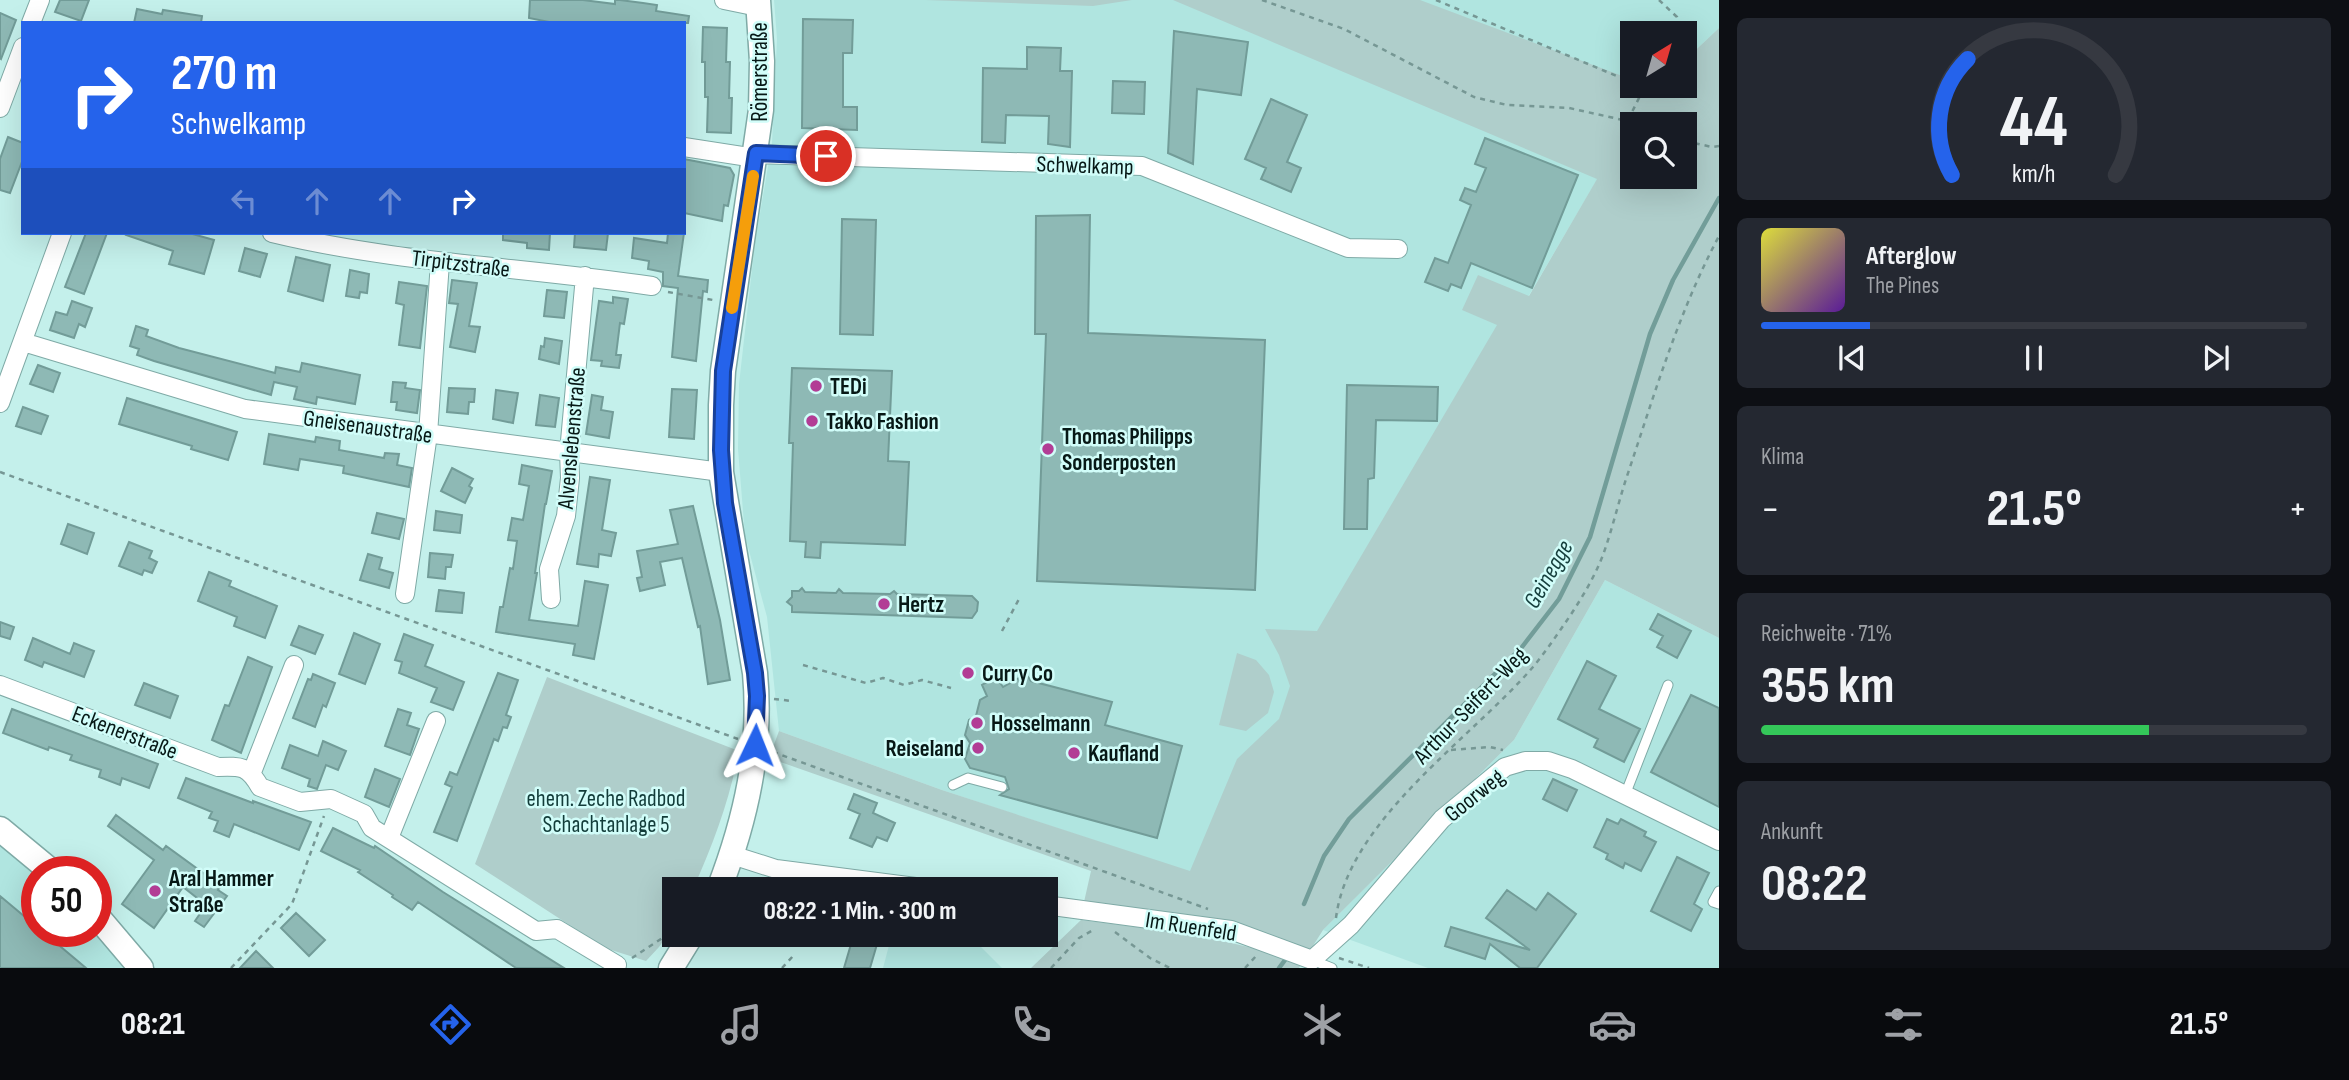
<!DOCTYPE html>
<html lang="de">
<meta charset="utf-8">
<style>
:root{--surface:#171b24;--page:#242831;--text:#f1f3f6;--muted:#9ea1a6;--line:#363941;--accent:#2563eb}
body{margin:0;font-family:"Sofia Sans Condensed",sans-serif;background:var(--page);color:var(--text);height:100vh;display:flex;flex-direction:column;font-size:26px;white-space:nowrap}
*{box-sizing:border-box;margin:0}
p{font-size:23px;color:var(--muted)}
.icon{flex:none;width:38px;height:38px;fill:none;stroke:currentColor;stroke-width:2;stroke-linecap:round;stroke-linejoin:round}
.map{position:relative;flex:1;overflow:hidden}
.details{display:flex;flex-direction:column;gap:18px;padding:18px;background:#0d0f14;width:630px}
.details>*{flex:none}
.banner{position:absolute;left:21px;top:21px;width:665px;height:214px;border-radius:0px;box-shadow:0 7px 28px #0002;background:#2563eb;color:#fff;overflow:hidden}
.needle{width:46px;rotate:37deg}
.buttons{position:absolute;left:1620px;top:21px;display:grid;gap:14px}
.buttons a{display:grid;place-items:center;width:77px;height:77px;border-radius:0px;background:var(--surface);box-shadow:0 7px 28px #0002;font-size:35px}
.speed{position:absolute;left:21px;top:856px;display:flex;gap:14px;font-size:35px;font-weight:700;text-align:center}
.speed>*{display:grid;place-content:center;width:91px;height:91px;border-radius:50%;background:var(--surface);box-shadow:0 7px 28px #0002;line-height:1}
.speed .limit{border:10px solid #d22;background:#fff;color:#111}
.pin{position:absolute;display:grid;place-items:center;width:60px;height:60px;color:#fff;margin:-30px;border:4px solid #fff;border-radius:50%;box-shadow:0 2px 7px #0007}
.me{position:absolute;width:77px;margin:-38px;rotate:2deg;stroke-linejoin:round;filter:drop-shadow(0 0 5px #0008)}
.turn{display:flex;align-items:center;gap:24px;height:147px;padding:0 35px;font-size:32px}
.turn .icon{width:91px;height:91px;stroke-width:2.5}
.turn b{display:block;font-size:49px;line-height:60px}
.lanes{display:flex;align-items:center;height:66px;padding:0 35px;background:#0003;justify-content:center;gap:35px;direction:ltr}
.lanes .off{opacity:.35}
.big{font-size:52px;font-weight:700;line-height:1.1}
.details .tile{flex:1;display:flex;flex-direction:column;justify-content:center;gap:10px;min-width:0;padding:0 24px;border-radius:10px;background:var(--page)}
.details .dial{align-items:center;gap:0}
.dial svg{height:182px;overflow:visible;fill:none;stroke:var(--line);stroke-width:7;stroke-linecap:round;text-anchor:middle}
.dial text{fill:var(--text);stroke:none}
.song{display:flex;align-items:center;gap:21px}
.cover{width:84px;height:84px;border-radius:10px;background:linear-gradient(135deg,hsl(60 70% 55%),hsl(270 70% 35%))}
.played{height:7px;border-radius:4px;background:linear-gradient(90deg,var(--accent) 20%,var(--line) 20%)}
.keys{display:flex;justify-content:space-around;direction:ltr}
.heat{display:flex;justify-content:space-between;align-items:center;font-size:38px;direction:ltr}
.charge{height:10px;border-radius:5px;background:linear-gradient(90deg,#34c759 71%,var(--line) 0)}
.trip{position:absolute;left:662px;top:877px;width:396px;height:70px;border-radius:0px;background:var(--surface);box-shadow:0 7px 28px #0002;font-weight:700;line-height:70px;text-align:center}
.tabs{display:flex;height:112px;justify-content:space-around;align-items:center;background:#090b0e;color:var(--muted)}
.tabs .icon{width:49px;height:49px}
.tabs .on{color:var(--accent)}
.tabs b{font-size:32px;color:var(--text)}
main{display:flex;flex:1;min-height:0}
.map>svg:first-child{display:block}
.built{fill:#b0e5e0}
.green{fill:#afcecb;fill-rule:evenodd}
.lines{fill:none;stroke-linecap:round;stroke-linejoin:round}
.stream{stroke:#729d99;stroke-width:4.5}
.building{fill:#8eb9b5;stroke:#729c98;stroke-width:2}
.service-casing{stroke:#7faaa6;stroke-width:11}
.minor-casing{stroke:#7faaa6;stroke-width:20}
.secondary-casing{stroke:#7faaa6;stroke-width:27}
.path{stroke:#769794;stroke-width:2.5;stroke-dasharray:5 5;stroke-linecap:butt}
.service{stroke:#fff;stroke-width:9}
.minor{stroke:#fff;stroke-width:18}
.secondary{stroke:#fff;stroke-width:24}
.route-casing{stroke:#184099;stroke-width:18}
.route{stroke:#2563eb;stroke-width:12}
.slow{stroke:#f59e0b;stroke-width:12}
.poi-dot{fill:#b23d95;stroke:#d1fdf9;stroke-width:2.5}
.labels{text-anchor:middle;stroke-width:5;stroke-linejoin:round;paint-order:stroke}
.street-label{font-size:23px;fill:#071816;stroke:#d1fdf9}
.poi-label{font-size:23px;font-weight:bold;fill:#071816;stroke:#d1fdf9;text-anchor:start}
.park-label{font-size:23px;fill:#123c39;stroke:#d1fdf9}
.water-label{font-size:24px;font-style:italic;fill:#153e3c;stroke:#d1fdf9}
</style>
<main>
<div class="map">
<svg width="1719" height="968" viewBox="0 0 1719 968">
<rect width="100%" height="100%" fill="#c4f0eb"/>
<path class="built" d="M774,0h945v28l-34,32v-27h-52v53h22l-57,92 -408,694 -248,-82 -163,-59 -12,-114 -22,-81 -7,-87 1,-65 16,-141 17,-100 5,-104z
M1605,580l114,58v330h-291l-105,-38 191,-190z
M0,843l37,30v58h57l29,37h-123z
M892,934l75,1 -1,6 13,4 23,23h-119z"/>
<path class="green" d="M925,0h207l-39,6z
M1173,0h247l213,80v6l20,2 2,-2h30v-26l34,-32v610l-114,-58 -91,160 -191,190 -24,38h-268l50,-48 112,14 68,16 10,-11 -187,-37 7,-31 -322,-113 10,-27 163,59 248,81 47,-112 42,-40 11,-33 -11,-31 -14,-26 52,2 180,-306 -35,-15 16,-35 51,21 68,-117zM1633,124h52v53h-52z
M1237,653l19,7 13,15 5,17 -6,21 -22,18 -27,-6z
M547,677l192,74c-10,51 -25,91 -46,138h-19v37l-15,21 -13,14 -41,-13 -130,-84z"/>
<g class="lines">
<path class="stream" d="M1304,904l20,-48 25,-37 173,-172 37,-48 31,-62 60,-203 23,-54 46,-82
M1279,968l9,-12"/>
</g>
<path class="building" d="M60,0h29l-8,21 -26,-9z
M530,0h53l32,4v-4h5l23,3 14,2 -1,6 33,5 -1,7h-134l-25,-5z
M137,9l25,5 1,-4 39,6 -1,7h-67z
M0,13l16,7 -15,39 -1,-1z
M803,19l50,1 -1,33h-9v54h14v23l-55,-2z
M703,27l24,1 -1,34h4l-1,36h3l-1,35 -24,-1 1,-35h-3v-35h-3z
M1174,31l74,11 -7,53 -44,-6 -4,75 -25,-11z
M1027,47l34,1 -1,23h12l-2,76 -22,-3 1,-28 -43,-1 -1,28 -23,-1 1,-74 44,1z
M1113,81l32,1 -1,32 -32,-1z
M1271,99l36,16 -20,47 14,6 -10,24 -30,-13 5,-11 -21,-9z
M8,137l15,6v16l-13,34 -10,-3v-31z
M1485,138l93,37 -46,113 -61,-25 -10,25 -10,-4 -3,7 -23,-9 10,-24 13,5 23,-58 -11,-5 5,-12 11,4 10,-24 -11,-4z
M684,159l46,9 4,7 -6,31 -4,-1 -2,16 -38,-8z
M1090,215l-2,118 177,7 -10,250 -218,-9 9,-247h-11l1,-118z
M842,219l34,1 -3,115 -33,-1z
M86,233h21l-23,61 -19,-7z
M127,233h62l25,7 -10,34 -35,-10 4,-13 -47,-16z
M503,233h47l-1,17 -22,-2v-5l-24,-3z
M575,233h33l-2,17 -32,-3z
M668,233h16l-6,43 30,4 -1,12 -4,-1 -7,70 -24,-4 6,-69 -15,-2v-14l-15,-3 1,-8 -17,-3 2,-20 33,5z
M245,248l22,6 -7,23 -21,-6z
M296,257l34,8 -7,36 -35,-10z
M350,270l19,4 -2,19 -7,-1 -1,6 -13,-2z
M452,280l25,3 -8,43 11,1 -5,25 -25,-5 8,-43 -9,-1z
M399,282l28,4 -7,62 -21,-3 5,-40 -8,-2z
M547,290l20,2 -3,26 -20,-2z
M613,297l15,2 -4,25 -4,-1 -4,32h5l-2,13 -18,-2 1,-5 -11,-1 8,-59 14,2z
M72,301l20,7 -7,19 -6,-3 -5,14 -24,-8 6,-18 11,3z
M136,326l12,4 -2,6 33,12 96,25 1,-6 24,5 2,-9 58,12 -5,29 -38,-7 -1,7 -22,-5 3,-12 -23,-5 -3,13 -117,-34 -17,-6 2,-6 -9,-3z
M545,338l17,3 -3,23 -20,-5 2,-13 3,1z
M38,365l22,8 -7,19 -23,-8z
M792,368l100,3 -4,90 21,1 -4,83 -84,-3 -1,16 -15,-1 1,-15 -16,-1 3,-98h-4z
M393,382l13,1 -1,5 15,2 -3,23 -21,-3 1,-8h-6z
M1347,385l91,2 -1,34 -61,-1 -2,58 -6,1 -1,50h-23z
M449,388l26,1 -1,13h-5l-1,12 -21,-2z
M672,389l25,1 -3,49 -25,-2z
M496,390l22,3 -5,30 -20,-4z
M540,395l19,3 -4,29 -19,-2z
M592,395l11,2 -2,13 12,2 -4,26 -23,-4z
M127,398l110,34 -9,28 -37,-11 1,-3 -73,-22z
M23,407l25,9 -7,18 -25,-8z
M269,434l46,8 1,-5 24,4 -1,9 45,8 1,-5 14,1 -2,11 15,3 -3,19 -66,-14 1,-7 -44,-7 -2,11 -34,-6z
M522,465l30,6 -6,33h-1l-10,69h2l-8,47 49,6 7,-45 23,4 -14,74 -21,-4 2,-11 -79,-12 4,-25h3l7,-39 3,1 4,-28 -9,-1 4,-22 11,2 6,-34 -10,-2z
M452,468l21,11 -4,7 3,2 -7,15 -24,-12z
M590,477l20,3 -8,50 14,3 -5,23 -12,-2 -1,13 -21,-3z
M693,506l27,114 10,60 -22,4 -8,-58 -2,1 -16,-69 -22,4 5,23 -25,6 -3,-13 5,-1 -5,-26 41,-7 -8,-34z
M436,511l26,4 -2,18 -26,-3z
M377,513l27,6 -5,20 -27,-6z
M68,524l26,9 -7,21 -26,-10z
M129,542l23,9 -3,7 8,4 -5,11 -8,-3 -2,5 -23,-9z
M430,553l23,2 -2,12h-5l-1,12 -17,-2z
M368,554l14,4 -3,11 14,4 -4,15 -29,-8z
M209,572l22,9 -2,5 48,20 -12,32 -31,-12 3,-9 -39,-16z
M802,588l3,4 31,1 3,-4 4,4 47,1 4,-3 3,3 75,2 6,6 -1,9 -5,7 -180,-6v-6l-5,-4 5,-5v-6h7z
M439,590l25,3 -2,20 -26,-2z
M1658,614l33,17 -14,27 -20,-11 6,-11 -13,-7z
M0,622l14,5 -4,12 -10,-3z
M299,626l24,9 -8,19 -24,-9z
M354,633l26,11 -15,40 -26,-10z
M404,634l29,11 -8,21 39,16 -11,28 -22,-8 6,-14 -38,-15 3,-11 -7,-2z
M33,638l37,16 4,-11 20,8 -10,26 -40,-15 -2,5 -17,-7z
M248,657l24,10 -31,86 -29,-13 13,-35 4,1z
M1587,661l29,15 -17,33 41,20 -16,33 -30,-15 4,-8 -40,-20z
M498,673l20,7 -12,35 5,2 -4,11 -4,-1 -5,14 -4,-2 -37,102 -23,-9 18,-45 -7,-3 5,-12 7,3z
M313,674l22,9 -9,24 -3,-2 -8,22 -22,-9 15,-39 3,1z
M1026,674l5,7 81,21 -7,23 77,21 -25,92 -157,-43 9,-6 -4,-12 -35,-9 -5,-9 5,-16 -5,-8 4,-15 7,-4 4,-16 7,-4 -5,-11 14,-8 7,10z
M144,683l34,13 -8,22 -35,-13z
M1691,695l28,13v99l-68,-35z
M12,709l146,55 -9,24 -27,-10 -2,7 -21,-8 2,-7 -31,-10 2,-5 -23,-8 -1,3 -45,-17z
M398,709l13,4 -4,12 12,4 -9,26 -25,-9z
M323,741l23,10 -8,19 -12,-5 -9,24 -9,-3 2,-7 -28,-11 8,-23 28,11z
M375,769l25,10 -11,28 -24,-10z
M186,778l67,25v-2l58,21 -12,28 -65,-26 -5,13 -15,-6 4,-10 -9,-3 3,-6 -34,-14z
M1553,779l24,11 -10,21 -24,-12z
M854,794l23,9 -4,10 22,10 -8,18 -10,-4 -5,10 -22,-9 10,-24 -12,-5z
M116,815l47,35 3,-4 55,40 -3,4 9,6 -23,31 -9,-6 11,-16 -23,-18 -29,41 -32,-24 32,-44 -46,-34z
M1607,819l11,5 3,-5 25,13 -2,4 12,6 -15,29 -16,-8 -2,5 -17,-9 2,-5 -14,-7z
M333,828l41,20 1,-2 68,46 121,76h-48l-98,-66 -6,8 -20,-13 1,-2 -35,-23 2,-2 -39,-19z
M1677,857l32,16 -15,31 8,5 -11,22 -40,-20z
M1507,890l29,20 12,-17 28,21 -39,54h-17l-30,-24 -5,15 -40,-13 6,-19 79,23 -44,-32z
M0,896l37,31v4h5l44,37h-86z
M296,913l29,27 -16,16 -28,-28z
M854,934h26l-10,34h-26z
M256,951l17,17h-33z"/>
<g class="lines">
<g class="service-casing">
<path id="service" d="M953,785l15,-7 34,9
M1625,795l43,-110
M1719,891l-6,11 6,2
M1312,960l20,8"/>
</g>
<g class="minor-casing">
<path id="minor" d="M724,0l34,7
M31,23l9,-23
M0,108l23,-61
M684,147l71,11
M756,154l386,12 206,82 50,1
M272,233c124,30 253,34 380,53
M23,342l222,67 476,63
M0,403l62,-170
M405,594l23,-160 12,-172
M551,599l-2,-30 17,-53 4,-38 -1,-26 16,-176
M0,685l218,82c24,-1 30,-1 42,20l40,15 31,-3 33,15 8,14 164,103 21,-2 60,36
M252,772l42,-107
M389,838l47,-117
M732,855l44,14 155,20
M1045,905l186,25 81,30 39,-35 91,-106 63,-52 20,-6h23l24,8 147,72"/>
</g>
<g class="secondary-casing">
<path id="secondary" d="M0,829l52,43
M719,889c27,-70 43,-141 36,-216l-34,-201v-67l2,-34 38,-261 1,-49 -4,-61
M96,915l45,53
M671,968l21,-34"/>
</g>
<path class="path" d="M1262,0l82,29 130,68 33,8 62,3 72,16
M1436,0l183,77h14
M1659,0l18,17 2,16
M1628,120l17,-34
M1685,141l27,6 7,-1
M668,292l45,8
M0,472l738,267
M1002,631l17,-32
M803,665l63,18 17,-5 21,7 18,-5 29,8
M774,699l18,2
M1451,750l39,-3 13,3
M773,752l435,157
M1336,918c12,-98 136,-180 197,-251 10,-12 19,-25 28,-38 16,-23 32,-48 42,-74 9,-25 15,-51 23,-76 28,-83 52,-166 93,-243
M1115,932l35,26 20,10
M632,958l35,-23
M1339,958l30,10
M231,968l61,-64 32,-88
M782,968l12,-13
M1051,968l28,-30 16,-9
M1245,968l12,-13"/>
<use href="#service" class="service"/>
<use href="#minor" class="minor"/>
<use href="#secondary" class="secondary"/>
</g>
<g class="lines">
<g class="route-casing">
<path id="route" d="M755,745l2,-49 -2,-23 -30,-170 -4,-53 2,-79 33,-218 70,3"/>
</g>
<use href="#route" class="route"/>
<path class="slow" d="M732,308l21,-132"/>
</g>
<g class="poi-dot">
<circle cx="816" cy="386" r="7"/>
<circle cx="812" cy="421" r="7"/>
<circle cx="1048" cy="449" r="7"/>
<circle cx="884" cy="604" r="7"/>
<circle cx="968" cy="673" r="7"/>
<circle cx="977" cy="723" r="7"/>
<circle cx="978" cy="748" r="7"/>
<circle cx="1074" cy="753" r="7"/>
<circle cx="155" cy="891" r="7"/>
</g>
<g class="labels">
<g class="street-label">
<text transform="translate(759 72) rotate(-90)" y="8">Römerstraße</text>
<text transform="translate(1085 165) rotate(2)" y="8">Schwelkamp</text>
<text transform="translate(461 263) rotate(7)" y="8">Tirpitzstraße</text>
<text transform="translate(368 426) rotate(8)" y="8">Gneisenaustraße</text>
<text transform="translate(571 438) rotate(-85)" y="8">Alvenslebenstraße</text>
<text transform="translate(1470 705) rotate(-46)" y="8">Arthur-Seifert-Weg</text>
<text transform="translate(125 732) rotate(21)" y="8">Eckenerstraße</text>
<text transform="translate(1474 795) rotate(-39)" y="8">Goorweg</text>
<text transform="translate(1191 926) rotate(9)" y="8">Im Ruenfeld</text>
</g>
<g class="poi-label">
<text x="830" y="394">TEDi</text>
<text x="826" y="429">Takko Fashion</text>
<text x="1062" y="444">Thomas Philipps<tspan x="1062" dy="26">Sonderposten</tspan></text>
<text x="898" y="612">Hertz</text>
<text x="982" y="681">Curry Co</text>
<text x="991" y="731">Hosselmann</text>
<text x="964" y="756" text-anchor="end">Reiseland</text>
<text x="1088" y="761">Kaufland</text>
<text x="169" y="886">Aral Hammer<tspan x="169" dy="26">Straße</tspan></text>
</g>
<g class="park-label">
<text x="606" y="806">ehem. Zeche Radbod<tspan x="606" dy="26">Schachtanlage 5</tspan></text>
</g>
<g class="water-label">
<text transform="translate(1548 574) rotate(-60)" y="8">Geinegge</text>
</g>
</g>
</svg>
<div class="buttons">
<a><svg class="needle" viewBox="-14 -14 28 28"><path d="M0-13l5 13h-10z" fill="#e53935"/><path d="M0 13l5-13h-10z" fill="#9ea1a6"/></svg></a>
<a><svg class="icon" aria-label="search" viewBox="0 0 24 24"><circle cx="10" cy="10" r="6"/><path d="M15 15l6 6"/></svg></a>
</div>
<div class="speed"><div class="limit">50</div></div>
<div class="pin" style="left:826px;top:156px;background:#d93025"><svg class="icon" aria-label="arrive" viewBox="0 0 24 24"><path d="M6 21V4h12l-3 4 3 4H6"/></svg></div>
<svg class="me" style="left:755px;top:745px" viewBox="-20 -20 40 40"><path d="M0-17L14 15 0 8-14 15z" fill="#2563eb" stroke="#fff" stroke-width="4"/></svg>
<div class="trip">08:22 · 1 Min. · 300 m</div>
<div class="banner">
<div class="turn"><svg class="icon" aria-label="right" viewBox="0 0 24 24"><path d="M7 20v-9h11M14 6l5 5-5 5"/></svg><div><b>270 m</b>Schwelkamp</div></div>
<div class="lanes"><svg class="icon off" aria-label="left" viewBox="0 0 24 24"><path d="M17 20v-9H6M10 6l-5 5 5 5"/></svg><svg class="icon off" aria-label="ahead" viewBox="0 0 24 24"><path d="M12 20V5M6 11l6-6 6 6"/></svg><svg class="icon off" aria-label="ahead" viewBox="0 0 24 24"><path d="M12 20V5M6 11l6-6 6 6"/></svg><svg class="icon" aria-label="right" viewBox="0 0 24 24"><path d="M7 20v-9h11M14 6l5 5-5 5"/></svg></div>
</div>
</div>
<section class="details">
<div class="tile dial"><svg viewBox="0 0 100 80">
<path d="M14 69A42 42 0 1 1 86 69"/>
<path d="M14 69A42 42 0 0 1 21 18" stroke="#2563eb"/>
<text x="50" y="56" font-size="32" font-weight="700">44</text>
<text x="50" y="72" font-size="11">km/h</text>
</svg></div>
<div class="tile">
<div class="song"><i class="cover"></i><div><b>Afterglow</b><p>The Pines</p></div></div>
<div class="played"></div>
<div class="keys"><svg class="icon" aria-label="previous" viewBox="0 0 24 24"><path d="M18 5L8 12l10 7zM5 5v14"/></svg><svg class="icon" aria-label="pause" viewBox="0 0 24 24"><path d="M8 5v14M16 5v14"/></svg><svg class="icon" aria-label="next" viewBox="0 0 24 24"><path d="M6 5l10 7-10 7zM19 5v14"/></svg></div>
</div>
<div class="tile"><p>Klima</p>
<div class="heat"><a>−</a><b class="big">21.5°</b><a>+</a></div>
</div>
<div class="tile"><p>Reichweite · 71%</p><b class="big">355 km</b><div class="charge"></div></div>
<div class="tile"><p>Ankunft</p><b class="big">08:22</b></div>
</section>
</main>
<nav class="tabs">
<b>08:21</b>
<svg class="icon on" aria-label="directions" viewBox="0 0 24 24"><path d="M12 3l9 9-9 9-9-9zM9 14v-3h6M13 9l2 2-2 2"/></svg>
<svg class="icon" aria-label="music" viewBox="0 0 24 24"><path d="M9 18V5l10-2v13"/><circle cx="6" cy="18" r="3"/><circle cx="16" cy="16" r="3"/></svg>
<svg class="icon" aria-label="phone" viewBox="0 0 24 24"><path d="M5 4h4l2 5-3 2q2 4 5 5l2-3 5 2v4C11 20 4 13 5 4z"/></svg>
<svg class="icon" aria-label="climate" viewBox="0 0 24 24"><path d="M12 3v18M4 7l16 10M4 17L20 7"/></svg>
<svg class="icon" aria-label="car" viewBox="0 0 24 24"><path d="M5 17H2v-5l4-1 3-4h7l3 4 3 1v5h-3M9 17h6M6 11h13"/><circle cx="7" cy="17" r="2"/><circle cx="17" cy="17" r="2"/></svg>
<svg class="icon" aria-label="filters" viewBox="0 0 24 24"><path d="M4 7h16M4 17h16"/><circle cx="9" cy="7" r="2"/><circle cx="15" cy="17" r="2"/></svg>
<b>21.5°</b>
</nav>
